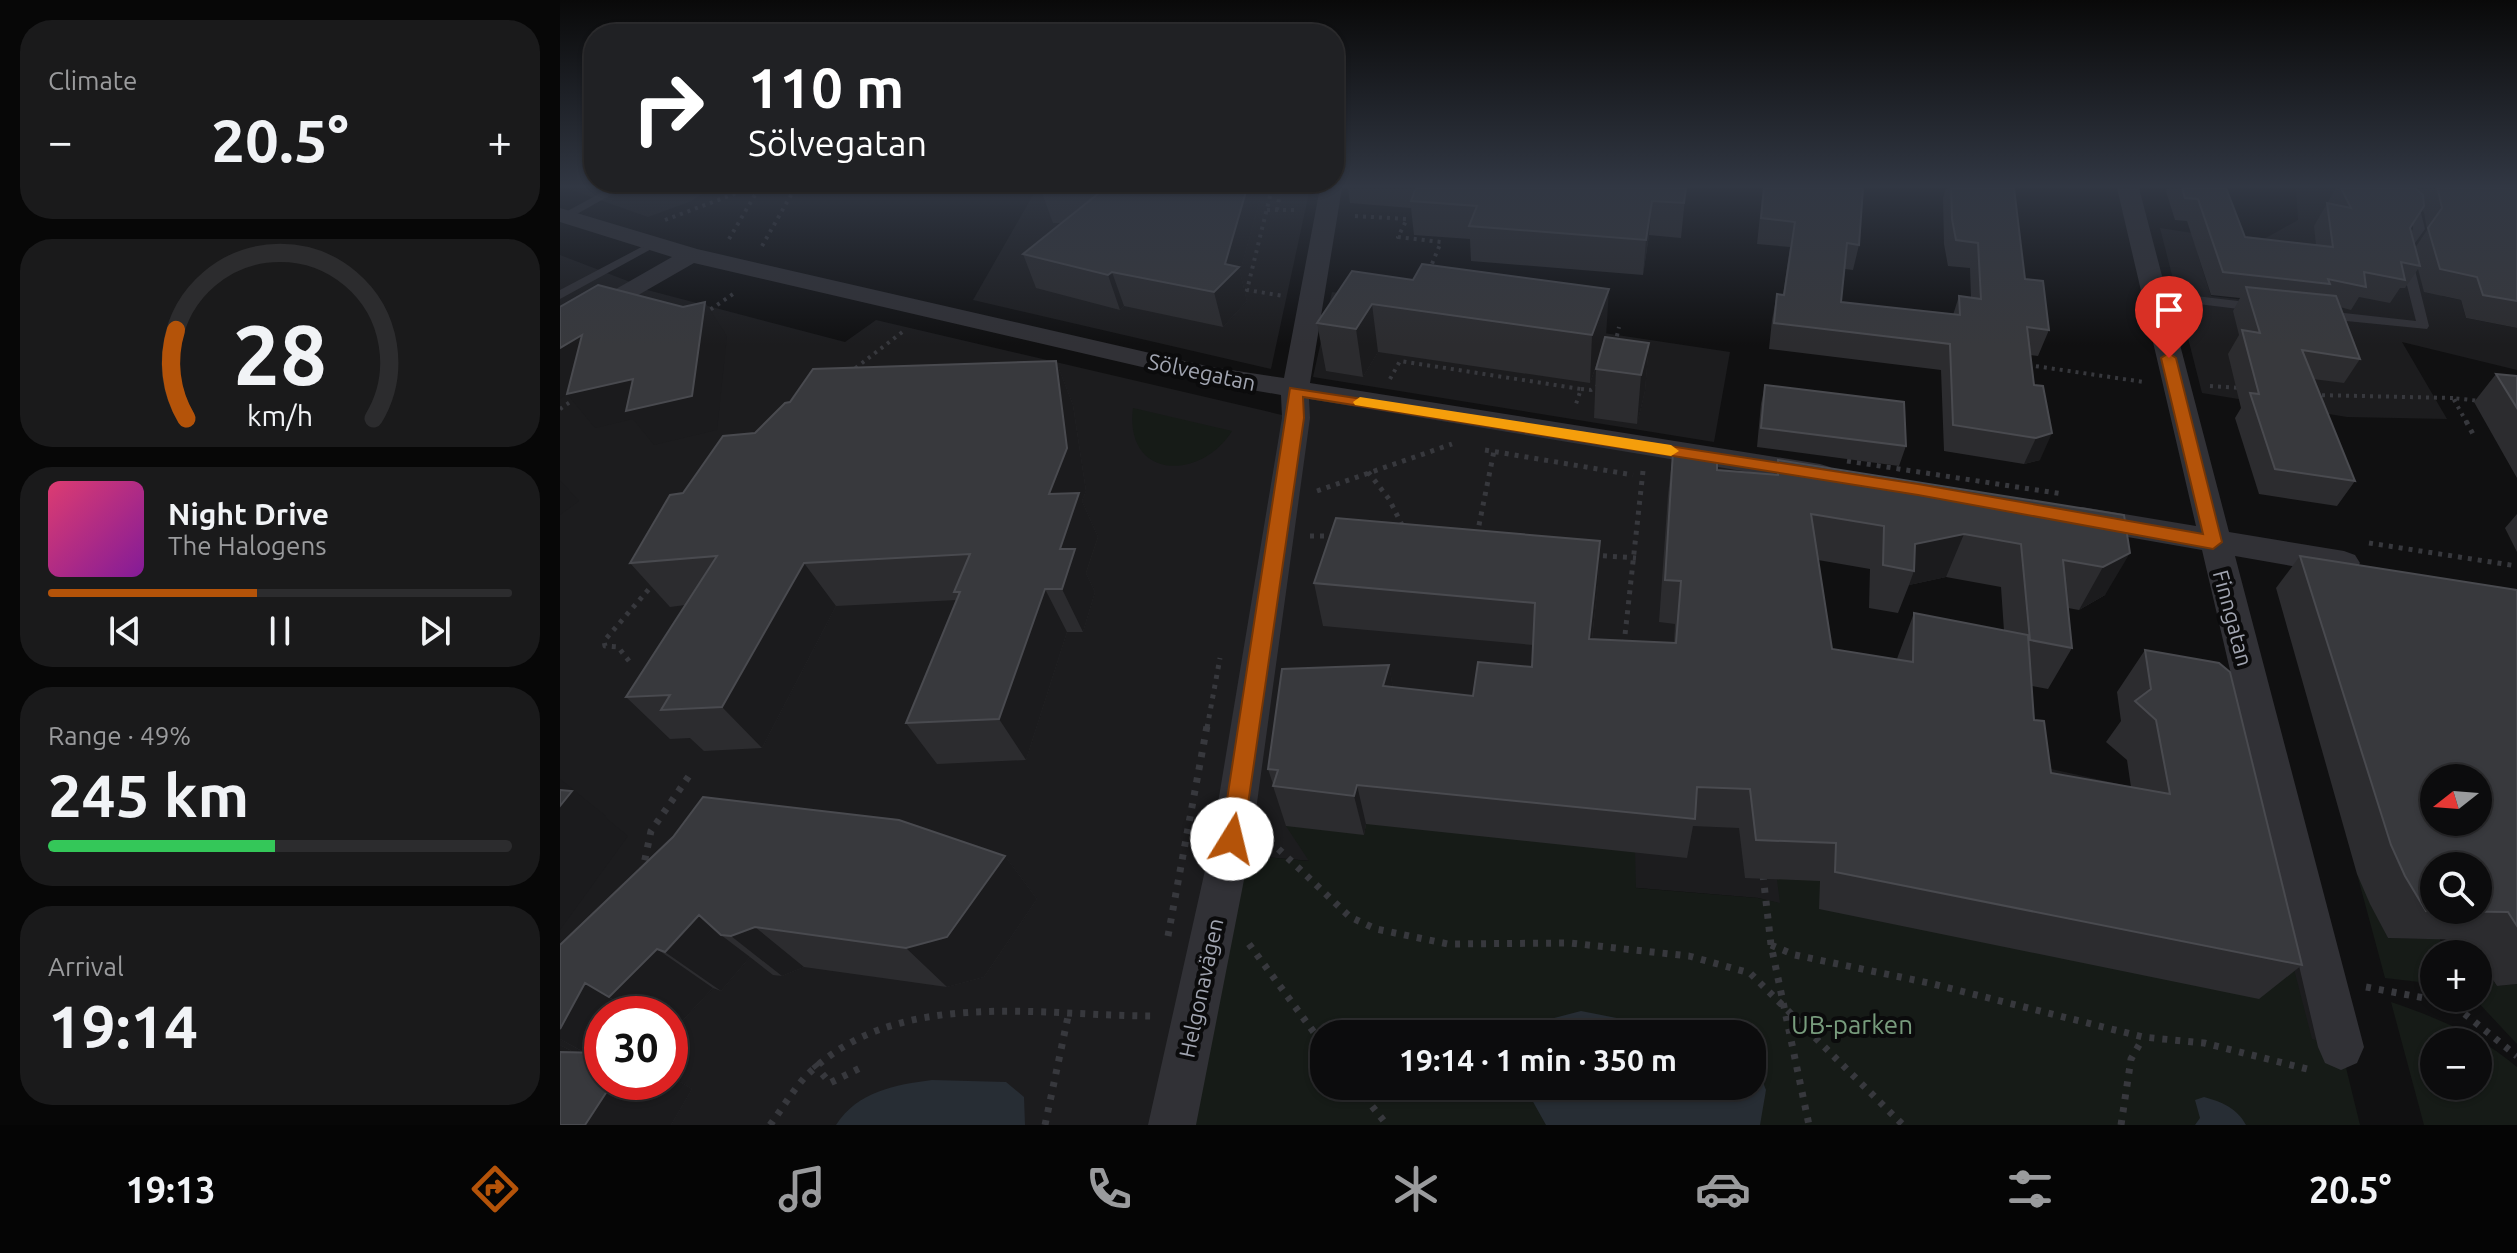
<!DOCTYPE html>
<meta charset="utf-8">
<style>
:root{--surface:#0c0c0d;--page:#1a1a1b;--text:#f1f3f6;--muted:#9a9b9d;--line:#2c2c2e;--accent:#b45309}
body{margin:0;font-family:Ubuntu,sans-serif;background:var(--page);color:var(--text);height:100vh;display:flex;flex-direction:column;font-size:30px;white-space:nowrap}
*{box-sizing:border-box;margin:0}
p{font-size:26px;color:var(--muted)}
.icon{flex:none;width:44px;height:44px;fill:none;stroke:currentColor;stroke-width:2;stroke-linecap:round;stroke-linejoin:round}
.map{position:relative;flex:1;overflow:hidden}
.drawer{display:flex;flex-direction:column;gap:20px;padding:20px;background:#070707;width:560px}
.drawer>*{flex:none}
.banner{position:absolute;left:24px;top:24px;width:760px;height:168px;border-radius:32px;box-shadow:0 2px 6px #0004,0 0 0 2px var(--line);background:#202124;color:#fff;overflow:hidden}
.needle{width:52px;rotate:253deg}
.tools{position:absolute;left:1860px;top:764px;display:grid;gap:16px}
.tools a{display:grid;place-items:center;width:72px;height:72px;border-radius:50%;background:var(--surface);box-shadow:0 2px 6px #0004,0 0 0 2px var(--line);font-size:40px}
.speed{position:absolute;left:24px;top:996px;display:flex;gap:16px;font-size:40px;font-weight:700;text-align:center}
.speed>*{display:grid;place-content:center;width:104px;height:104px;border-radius:50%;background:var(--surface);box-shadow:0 2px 6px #0004,0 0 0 2px var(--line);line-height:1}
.speed .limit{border:12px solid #d22;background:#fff;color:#111}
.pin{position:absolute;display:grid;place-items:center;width:68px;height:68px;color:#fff;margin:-82px -34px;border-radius:50% 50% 50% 0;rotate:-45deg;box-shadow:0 0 8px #0007}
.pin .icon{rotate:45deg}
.me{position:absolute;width:88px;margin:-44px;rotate:9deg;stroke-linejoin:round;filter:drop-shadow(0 0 6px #0008)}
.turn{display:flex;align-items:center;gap:28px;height:168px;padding:0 32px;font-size:36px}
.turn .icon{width:104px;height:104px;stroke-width:2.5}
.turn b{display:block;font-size:56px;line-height:68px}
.big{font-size:60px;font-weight:700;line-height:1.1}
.drawer .tile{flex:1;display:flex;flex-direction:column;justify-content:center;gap:12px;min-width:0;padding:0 28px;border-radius:32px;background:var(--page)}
.drawer .dial{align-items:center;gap:0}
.dial svg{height:208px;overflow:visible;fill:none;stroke:var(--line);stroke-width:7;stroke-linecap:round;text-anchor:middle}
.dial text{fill:var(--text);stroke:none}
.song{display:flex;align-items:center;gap:24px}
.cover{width:96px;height:96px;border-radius:12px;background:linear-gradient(135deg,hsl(340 70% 55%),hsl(290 70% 35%))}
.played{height:8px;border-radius:4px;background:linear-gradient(90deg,var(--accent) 45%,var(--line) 45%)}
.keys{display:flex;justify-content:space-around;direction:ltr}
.heat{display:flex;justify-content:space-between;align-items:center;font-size:44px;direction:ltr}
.charge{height:12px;border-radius:6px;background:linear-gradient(90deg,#34c759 49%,var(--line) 0)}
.trip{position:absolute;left:750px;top:1020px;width:456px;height:80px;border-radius:32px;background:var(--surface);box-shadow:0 2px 6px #0004,0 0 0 2px var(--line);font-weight:700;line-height:80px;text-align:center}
.tab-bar{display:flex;height:128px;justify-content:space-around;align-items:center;background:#050505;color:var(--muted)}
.tab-bar .icon{width:56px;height:56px}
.tab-bar .active{color:var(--accent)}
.tab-bar b{font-size:36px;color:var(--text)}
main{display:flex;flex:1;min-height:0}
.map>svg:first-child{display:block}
.built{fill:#1c1c1e;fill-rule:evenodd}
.green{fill:#161b17;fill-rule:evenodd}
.water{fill:#272d34}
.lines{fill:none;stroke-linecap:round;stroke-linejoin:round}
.path-far2{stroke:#37383d;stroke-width:4;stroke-dasharray:3 5;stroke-linecap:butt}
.path-far1{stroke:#37383d;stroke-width:5;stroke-dasharray:4 6;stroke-linecap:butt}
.path{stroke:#37383d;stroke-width:7;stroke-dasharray:5 8;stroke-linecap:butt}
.lane{fill:#313136;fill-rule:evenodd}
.street{fill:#313136;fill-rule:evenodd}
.wall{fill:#2c2c2f;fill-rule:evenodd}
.shaded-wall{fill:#1b1b1d}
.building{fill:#38393d;stroke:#494a4f;stroke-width:2;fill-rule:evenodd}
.route{fill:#b45309;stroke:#753606;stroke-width:2}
.slow{fill:#f59e0b}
.labels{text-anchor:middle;stroke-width:8;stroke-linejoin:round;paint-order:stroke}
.street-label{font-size:22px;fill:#a1a5b1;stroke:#0b0b0c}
.near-park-label{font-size:26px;fill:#789c7d;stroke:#0b0b0c}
</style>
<main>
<section class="drawer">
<div class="tile"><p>Climate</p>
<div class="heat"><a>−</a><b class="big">20.5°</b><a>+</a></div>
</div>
<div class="tile dial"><svg viewBox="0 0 100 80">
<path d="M14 69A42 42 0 1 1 86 69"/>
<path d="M14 69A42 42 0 0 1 10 35" stroke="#b45309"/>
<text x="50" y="56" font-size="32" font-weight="700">28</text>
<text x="50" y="72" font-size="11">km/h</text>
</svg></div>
<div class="tile">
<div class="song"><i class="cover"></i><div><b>Night Drive</b><p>The Halogens</p></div></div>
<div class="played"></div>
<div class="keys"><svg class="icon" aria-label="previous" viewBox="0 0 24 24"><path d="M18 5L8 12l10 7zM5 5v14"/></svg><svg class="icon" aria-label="pause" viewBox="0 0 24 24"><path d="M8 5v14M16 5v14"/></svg><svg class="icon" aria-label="next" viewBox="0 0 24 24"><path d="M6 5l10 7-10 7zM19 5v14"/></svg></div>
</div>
<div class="tile"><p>Range · 49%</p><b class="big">245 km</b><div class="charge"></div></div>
<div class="tile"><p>Arrival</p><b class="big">19:14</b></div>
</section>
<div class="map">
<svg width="1957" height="1125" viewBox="0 0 1957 1125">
<rect width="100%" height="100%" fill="#101011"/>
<path class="built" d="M6,188h147l-24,14 -41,15z
M477,188h273l-39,181 -298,-69z
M1736,188h128l18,108 19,4 5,18 51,10v42l-115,-28 45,77 -100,-2 -145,-24 -42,-165 97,15 41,-23zM1638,255l64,47 -51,-6z
M0,255l78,30 -2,2 209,55 31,-22 419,98v-27l473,75 17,183 235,113 266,59 55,226 -583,-149 -529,-44 -57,271h-612zM42,1014h68v68h-68z
M772,292l398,60 -16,90 -401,-65z"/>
<path class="green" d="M573,408l99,23c-32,51 -108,48 -99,-23z
M815,792l260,60 1,36 122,10 22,5 -13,-101 502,70 43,167 29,8 19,78h-1188l57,-271 80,7 -23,-35zM764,1034h428v52h-428z
M1797,874l31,64 52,1 4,15h-10v19l-15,9 -34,-4z
M1918,958l19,28 20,-2v60l-43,-46h4z
M1831,1002c47,16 88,33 126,65v58h-93zM1874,1042h44v44h-44z"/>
<path class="water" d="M1021,1011l117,23h-168l5,-11z
M1192,1054l14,36 -6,35h-214l-19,-34 -1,-5h226z
M372,1080l74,2 18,15 1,28h-189c22,-34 59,-40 96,-45z
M1644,1097c18,5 33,11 42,28h-51l5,-7 -5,-18z"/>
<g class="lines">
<path class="path-far2" d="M712,188l-25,102 37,6
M707,210h31
M717,210l4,-22
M795,216l52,3 -9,18 43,5 -12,29
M105,220l85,-32
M169,239l30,-51
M202,246l33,-58
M144,314l32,-22
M1055,344l4,-17
M1468,365l116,17
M289,373l56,-43
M830,379l10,-18 181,28 -6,18
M1650,386l30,2
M1021,389l10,1 8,-5
M1754,395l139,3
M0,409l16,-11
M1907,423l-14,-25 27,3"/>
<path class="path-far1" d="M1906,421l8,15
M925,450l148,25
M1287,461l216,33
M808,472l21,27 15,30
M757,491l135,-47
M917,535l17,-84
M750,536h26
M1809,543l148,23
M1033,555l43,3
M1064,644l19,-173
M69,661l-11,-14 -13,-1 -1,-5 51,-59
M647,728l13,-70"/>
<path class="path" d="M709,840l81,77 26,12 72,15 122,-1 119,13 61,17 153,152
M82,873l9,-42 40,-58
M1203,875l8,70 38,180
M608,936l39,-210
M1888,939l4,15
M689,944l75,102
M1211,945l24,10 134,28 214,54 61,6 103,26
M1806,987l85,16 66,53
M254,1064l16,19 34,-17
M796,1086l31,39
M210,1125c12,-16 23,-35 36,-49 90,-90 233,-60 347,-60
M485,1125l24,-113
M1561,1125l10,-66 12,-21"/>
<path class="lane" d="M50,188h13l-55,31h-8v-4z
M1821,188h11l29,25 4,16 -15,21 19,76 -2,3 -101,-10 -6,-4 6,-4 90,10 -18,-71 15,-21 -1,-13z
M91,242l4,1v4l-95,52v-9z
M1593,291l102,12 6,4 -6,4 -106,-13v-6z"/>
<path class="street" d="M760,188h22l-32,195 510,81 10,3 5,7 -5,7 -10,3 -511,-85 1,19 -58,421 -56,286h-48l64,-286 70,-421 -1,-23 -70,-12 -517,-120 -134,77v-19l112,-64 -112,-35v-14l137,41 514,118 73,11z
M1557,188h22l90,344 115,19 11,4 5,8 -5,8 -11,4 -109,-19 129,491 -7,16 -16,7 -16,-7 -7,-16 -116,-497 -120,-21 -11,-3 -4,-8 4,-8 11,-3 114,19z"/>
</g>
<path class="wall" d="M482,188h221l-23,84 7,29 -24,26 -99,-21 -4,4 -84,-22 -13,-34 38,-31h-8l-12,-33z
M788,188h338l-5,50 -32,-3 -6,40 -172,-14 -1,-22 -56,-4 -3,-27 -61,-5z
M1203,188h100l-4,57 -6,25 -8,-1 -4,33 112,13 6,-19 12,2 -1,-30 -22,-2 -4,-22 -1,-46 3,-10h68l11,91 24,51 -11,26 -8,-1 10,105 -16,4 -80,-13 -3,-81 -172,-21 3,-29 5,-26 6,1 7,-48 -33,-3z
M1607,188h59l19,49 71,8 -2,-19 22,-38h181v140l-51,-10 -5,-18 -37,-8 -6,-23 -13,19h-5l-10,15 -31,-6 -8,13 -11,-3 20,52 -16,24 -31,-4 42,102 -18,25 -78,-12 -24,-76 6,-10 -13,-54 11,-19 -6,-24 7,-13 -29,-3 -24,-74 -12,-1 -9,-29zM1862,210l2,2 3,18 -12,18 -5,-20z
M792,271l254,66 43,6 -4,48 -8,33 -43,-6 2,-49 5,-16 -11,30 -212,-31 -15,25 -37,-6 -9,-48z
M496,361l17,44 13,86 -4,10 16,36 -12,36 9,19 -12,40h-16l-41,128 -89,4 -31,-41 51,-123 -121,6 -74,142 -58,3 -14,-13 -20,1 -44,-42 59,-92 -15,2 -40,-44 53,-70 72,-60z
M1936,374l21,2v102l-43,-76z
M1205,385l141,61 -7,20 -142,-19 4,-43z
M1113,452l44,18 57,5 4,-15 346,55 -19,80 -26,15 -11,-2 4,40 -24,41 -16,-3 2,34 17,53 80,14 -4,-27 -21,-18 15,-21 -4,-29 28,-42 157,315 -43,34 -440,-90 1,-28 -75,-3 -6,-50 -46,-2 -6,32 -321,-34 -2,11 -78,-9 -13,-40v-2l-5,-15 121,-104 4,23 80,8 59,-29 1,-22 -210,-19 -9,-43 286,-42 -2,43 -6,55 82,4 1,-19 -16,-2 9,-127zM1258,560l52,9 -1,39 29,5 11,-28 37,-8 55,10 3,44 -90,-18 -16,43 -1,3 -65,-10z
M1957,514v38l-12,-24z
M1740,556l217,34v394l-20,2 -19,-29v-3h-2l-9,-14 -79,-2 -18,-34 -13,-30 -81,-286z
M143,797l196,23 106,36 32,43 -53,78 -37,10 -143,-20 -22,9 -9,-1 -23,-18 -29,34 -8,-3 -43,46v-20h-68v68h68v-6l22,13 -21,36h-111v-80l14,7 11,1 -25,-14v-94l113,-108z"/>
<path class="shaded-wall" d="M687,188h16l-23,84 7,29 -24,26 -9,-35 11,-28z
M1092,201l-3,34 -6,40 3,-35z
M552,272l12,34 -4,4 -12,-35z
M1049,289l-3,48 -16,46 2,-48z
M145,302l22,34 -10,94 -63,15 -21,-26 -38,9 -28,-34 -7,5v-51l22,-13z
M812,304l6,48 -15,25 -7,-48z
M1089,343l-4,48 -8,33 4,-49z
M496,361l17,44 13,86 -4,10 16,36 -12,36 9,19 -12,40 -21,-43 -2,-40 -11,-55z
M1492,433l-12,27 -16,4 12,-26z
M0,480l19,21 -19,14z
M1404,534l-18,43 -37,8 5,-14 1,-27z
M1040,541l-2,43 -11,97 2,-42z
M1570,553l-25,42 -26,15 24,-43z
M244,563l32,43 -74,142 -40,-41z
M485,589l22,43 -41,128 -27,-41z
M829,665l7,41 -13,-20z
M0,779l46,37 -1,1 23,19 -68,94z
M797,785l9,39 -2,11 -10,-39z
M445,856l32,43 -53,78 -37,10 -41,-39z
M139,915l22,20 29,22 -29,34 -56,-39z
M195,927l49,40 -22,9 -51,-40z
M97,949l56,39 -43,46v-20h-33l-28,-17z
M25,983l51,31h-34v48l-42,-23v-10z
M0,1045l42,22 -42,-9z
M110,1076l22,13 -21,36h-86l21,-43h64z"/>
<path class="building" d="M482,188h205l-22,76 14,3 -25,25 -102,-20 -4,3 -85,-21 81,-65 -63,1z
M856,188h270l-2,15 -32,-2 -6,39 -177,-14 8,-20 -66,-5z
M1204,188h99l-4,57 -12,-2 -6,59 119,13 -1,-19 22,3 -3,-56 -22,-3 -4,-21 -1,-31h63l11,91 18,2 6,49 -22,-3 7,58 9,1 9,47 -16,5 -83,-13 -3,-81 -176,-21 3,-29 7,1 11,-73 -34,-4z
M1622,188h44l19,49 88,10 -6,-44 24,5 -10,-20h74l8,7 1,11 -14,22 10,38 -19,-4 4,18 -41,-8 2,15 -38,-8 2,5 -107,-12 -25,-73 -13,-1z
M1876,188h81v113l-34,-6 -6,-18 -37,-8 -12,-41 14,-20 -4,-18z
M862,264l187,25 -17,46 -220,-31 -16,25 -39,-6 35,-52 61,9z
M38,285l85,22 22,-5 -13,94 -66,15 7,-32 -66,15 15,-59 -22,13v-41z
M1686,287l90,9 24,63 -58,-9 53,131 -80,-12 -25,-76 9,1 -17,-64 18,3z
M1045,337l44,6 -8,32 -45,-6z
M496,361l11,87 -18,46 30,-1 -19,56h15l-13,40h-17l-46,130 -93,4 54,-131h-6l16,-38 -166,9 -82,144 -61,3 9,-15 -44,2 91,-141 -87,7 40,-68 13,-2 40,-57 32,-3 30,-30 5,-1 23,-33z
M1936,374l21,2v32z
M1205,385l139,17 2,44 -145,-18z
M1113,452l44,3v15l61,5v-15l346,55 6,38 -27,14 -40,-7 9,88 -42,-8 -9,-96 -57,-10 -49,10 -1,27 -31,-6 1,-39 -73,-12 21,135 81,13 1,-49 114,22 6,85 10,1 7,52 119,21 -14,-74 -21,-19 16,-12 -6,-39 74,13 11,9 72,293 -467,-93 1,-29 -80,-3 -6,-51 -53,-2 -2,32 -338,-34 -3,11 -81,-10 5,-16 -10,-1 14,-100 107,-4 -6,21 90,10 5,-34 54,5 3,-64 -221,-20 22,-65 264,23 -11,98 87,4 5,-62 -16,-1z
M1740,556l217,34v336l-9,-14 -82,-1 -21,-35 -14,-31zM1874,778h44v44h-44zM1874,866h44v44h-44z
M0,790l12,1 -12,15z
M143,797l196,23 106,36 -58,81 -41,11 -151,-21 -24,9 -10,-1 -22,-20 -34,37 -8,-3 -48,48 -24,-14 -25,46v-84l113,-108z
M0,1052l42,1v29h11l-28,43h-25z"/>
<linearGradient id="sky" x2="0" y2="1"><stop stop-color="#090909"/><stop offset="0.54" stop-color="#313743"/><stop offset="1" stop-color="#313743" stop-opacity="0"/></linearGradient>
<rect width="1957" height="345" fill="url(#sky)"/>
<path class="route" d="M1609,353l7,5 46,184 -9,7 -295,-54 -615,-98 1,21 -61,421 -3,7 -8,3 -8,-3 -3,-7 69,-451 628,96 285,50 -42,-176z"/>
<path class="slow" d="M800,397l311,48 8,6 -8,5 -316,-51 -2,-3z"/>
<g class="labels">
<g class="street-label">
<text transform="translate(642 372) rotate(12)" y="8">Sölvegatan</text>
<text transform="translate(1673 618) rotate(75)" y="8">Finngatan</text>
<text transform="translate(641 988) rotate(-78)" y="8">Helgonavägen</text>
</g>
<g class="near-park-label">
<text x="1292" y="1034">UB-parken</text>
</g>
</g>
</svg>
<div class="tools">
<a><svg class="needle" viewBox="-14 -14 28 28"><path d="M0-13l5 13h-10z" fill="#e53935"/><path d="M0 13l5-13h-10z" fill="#9a9b9d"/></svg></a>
<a><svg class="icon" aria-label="search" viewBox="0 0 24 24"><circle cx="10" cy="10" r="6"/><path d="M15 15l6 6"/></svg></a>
<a>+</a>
<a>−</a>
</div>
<div class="speed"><div class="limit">30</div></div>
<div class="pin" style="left:1609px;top:358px;background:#d93025"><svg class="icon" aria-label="arrive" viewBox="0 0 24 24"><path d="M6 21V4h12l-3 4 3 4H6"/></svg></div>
<svg class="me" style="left:672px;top:839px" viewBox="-20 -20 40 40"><circle r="19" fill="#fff"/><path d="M0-13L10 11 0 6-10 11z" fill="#b45309"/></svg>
<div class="trip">19:14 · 1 min · 350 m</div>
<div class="banner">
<div class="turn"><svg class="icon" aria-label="right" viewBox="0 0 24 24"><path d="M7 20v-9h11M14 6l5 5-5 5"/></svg><div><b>110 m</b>Sölvegatan</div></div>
</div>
</div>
</main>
<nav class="tab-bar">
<b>19:13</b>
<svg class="icon active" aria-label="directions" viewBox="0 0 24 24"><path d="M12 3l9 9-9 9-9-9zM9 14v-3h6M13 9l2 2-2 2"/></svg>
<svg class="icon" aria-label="music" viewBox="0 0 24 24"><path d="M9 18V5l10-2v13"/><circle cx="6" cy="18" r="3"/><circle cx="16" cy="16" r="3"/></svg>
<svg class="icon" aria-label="phone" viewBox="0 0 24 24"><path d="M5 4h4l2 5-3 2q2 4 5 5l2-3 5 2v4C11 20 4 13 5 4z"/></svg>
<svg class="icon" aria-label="climate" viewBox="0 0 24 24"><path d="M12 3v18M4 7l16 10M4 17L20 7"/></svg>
<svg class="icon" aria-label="car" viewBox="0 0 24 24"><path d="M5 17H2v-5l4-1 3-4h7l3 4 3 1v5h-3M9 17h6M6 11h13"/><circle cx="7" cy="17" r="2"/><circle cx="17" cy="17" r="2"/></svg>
<svg class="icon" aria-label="filters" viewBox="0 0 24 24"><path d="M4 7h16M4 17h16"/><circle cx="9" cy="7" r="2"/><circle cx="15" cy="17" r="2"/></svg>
<b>20.5°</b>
</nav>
